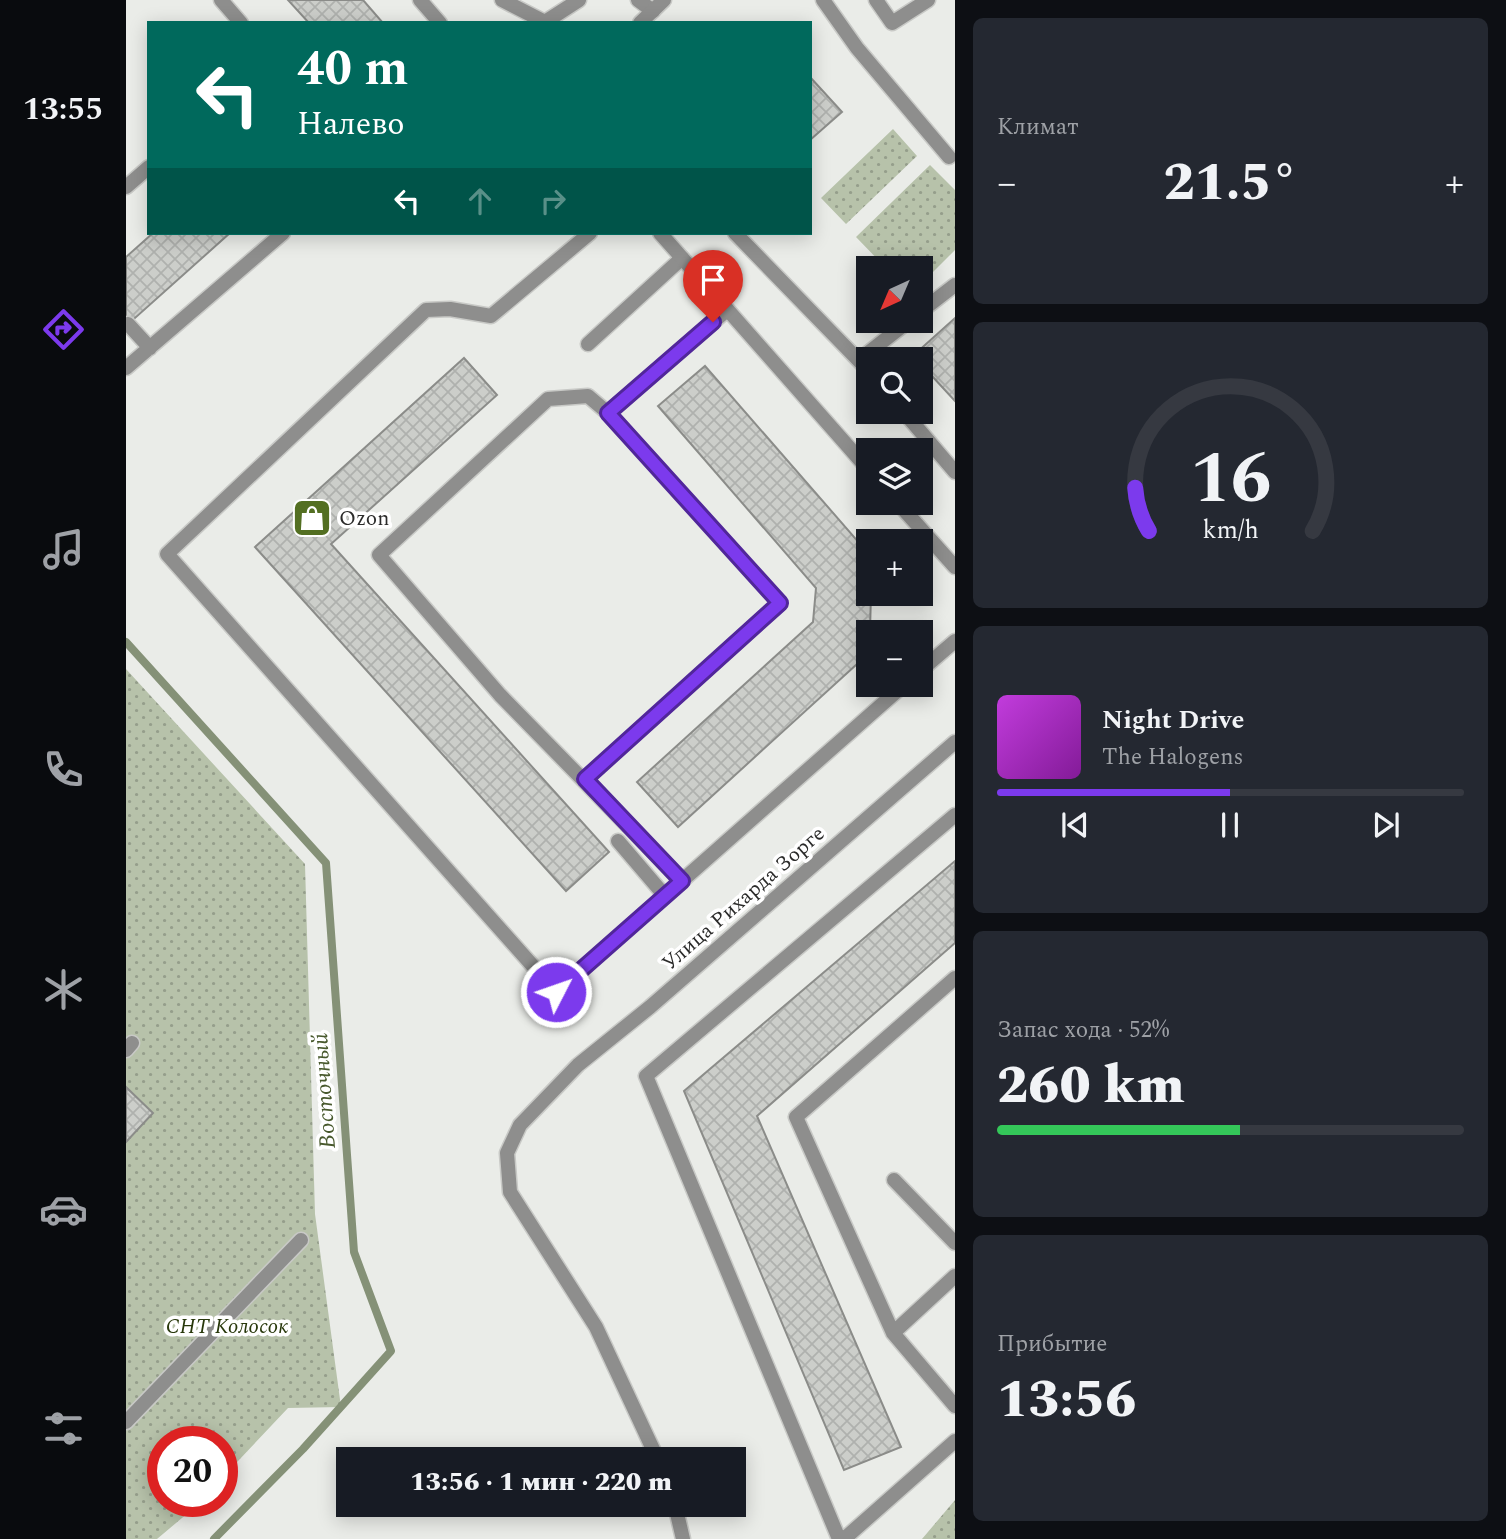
<!DOCTYPE html>
<html lang="ru">
<meta charset="utf-8">
<style>
:root{--surface:#171b24;--page:#242831;--text:#f1f3f6;--muted:#9ea1a6;--line:#363941;--accent:#7c3aed}
body{margin:0;font-family:Spectral,serif;background:var(--page);color:var(--text);height:100vh;display:flex;flex-direction:column;font-size:26px;white-space:nowrap}
*{box-sizing:border-box;margin:0}
p{font-size:23px;color:var(--muted)}
.icon{flex:none;width:38px;height:38px;fill:none;stroke:currentColor;stroke-width:2;stroke-linecap:round;stroke-linejoin:round}
.map{position:relative;flex:1;overflow:hidden}
.sheet{display:flex;flex-direction:column;gap:18px;padding:18px;background:#0d0f14;width:551px}
.sheet>*{flex:none}
.guide{position:absolute;left:21px;top:21px;width:665px;height:214px;border-radius:0px;box-shadow:0 4px 18px #0003;background:#00695c;color:#fff;overflow:hidden}
.needle{width:46px;rotate:224deg}
.controls{position:absolute;left:730px;top:256px;display:grid;gap:14px}
.controls a{display:grid;place-items:center;width:77px;height:77px;border-radius:0px;background:var(--surface);box-shadow:0 4px 18px #0003;font-size:35px}
.speed{position:absolute;left:21px;top:1426px;display:flex;gap:14px;font-size:35px;font-weight:700;text-align:center}
.speed>*{display:grid;place-content:center;width:91px;height:91px;border-radius:50%;background:var(--surface);box-shadow:0 4px 18px #0003;line-height:1}
.speed .limit{border:10px solid #d22;background:#fff;color:#111}
.pin{position:absolute;display:grid;place-items:center;width:60px;height:60px;color:#fff;margin:-72px -30px;border-radius:50% 50% 50% 0;rotate:-45deg;box-shadow:0 0 7px #0007}
.pin .icon{rotate:45deg}
.me{position:absolute;width:77px;margin:-38px;rotate:49deg;stroke-linejoin:round;filter:drop-shadow(0 0 5px #0008)}
.turn{display:flex;align-items:center;gap:24px;height:147px;padding:0 35px;font-size:32px}
.turn .icon{width:91px;height:91px;stroke-width:2.5}
.turn b{display:block;font-size:49px;line-height:60px}
.lanes{display:flex;align-items:center;height:66px;padding:0 35px;background:#0003;justify-content:center;gap:35px;direction:ltr}
.lanes .off{opacity:.35}
.big{font-size:52px;font-weight:800;line-height:1.1}
.sheet .widget{flex:1;display:flex;flex-direction:column;justify-content:center;gap:10px;min-width:0;padding:0 24px;border-radius:10px;background:var(--page)}
.sheet .dial{align-items:center;gap:0}
.dial svg{height:182px;overflow:visible;fill:none;stroke:var(--line);stroke-width:7;stroke-linecap:round;text-anchor:middle}
.dial text{fill:var(--text);stroke:none}
.song{display:flex;align-items:center;gap:21px}
.cover{width:84px;height:84px;border-radius:10px;background:linear-gradient(135deg,hsl(290 70% 55%),hsl(290 70% 35%))}
.played{height:7px;border-radius:4px;background:linear-gradient(90deg,var(--accent) 50%,var(--line) 50%)}
.keys{display:flex;justify-content:space-around;direction:ltr}
.heat{display:flex;justify-content:space-between;align-items:center;font-size:38px;direction:ltr}
.charge{height:10px;border-radius:5px;background:linear-gradient(90deg,#34c759 52%,var(--line) 0)}
.trip{position:absolute;left:210px;top:1447px;width:410px;height:70px;border-radius:0px;background:var(--surface);box-shadow:0 4px 18px #0003;font-weight:800;line-height:70px;text-align:center}
main{display:flex;flex:1;min-height:0}
.tab-bar{display:flex;flex-direction:column;width:126px;justify-content:space-around;align-items:center;background:#090b0e;color:var(--muted)}
.tab-bar .icon{width:49px;height:49px}
.tab-bar .current{color:var(--accent)}
.tab-bar b{font-size:32px;color:var(--text)}
.map>svg:first-child{display:block}
.park{fill:url(#park-dots)}
.lines{fill:none;stroke-linecap:round;stroke-linejoin:round}
.stream{stroke:#859177;stroke-width:8}
.building{fill:url(#building-cross-hatch);stroke:#8b8c89;stroke-width:2}
.lane-casing{stroke:#c8c9c6;stroke-width:17}
.street-casing{stroke:#c8c9c6;stroke-width:17}
.lane{stroke:#8e8e8d;stroke-width:14}
.street{stroke:#8e8e8d;stroke-width:14}
.route-casing{stroke:#51269a;stroke-width:18}
.route{stroke:#7c3aed;stroke-width:12}
.labels{text-anchor:middle;stroke-width:7;stroke-linejoin:round;paint-order:stroke}
.poi-label{font-size:21px;fill:#2b2b2a;stroke:#fff;text-anchor:start}
.street-label{font-size:21px;fill:#2b2b2a;stroke:#fff}
.park-label{font-size:21px;font-style:italic;fill:#28380b;stroke:#fff}
.water-label{font-size:23px;font-style:italic;fill:#48592d;stroke:#fff}
</style>
<main>
<nav class="tab-bar">
<b>13:55</b>
<svg class="icon current" aria-label="directions" viewBox="0 0 24 24"><path d="M12 3l9 9-9 9-9-9zM9 14v-3h6M13 9l2 2-2 2"/></svg>
<svg class="icon" aria-label="music" viewBox="0 0 24 24"><path d="M9 18V5l10-2v13"/><circle cx="6" cy="18" r="3"/><circle cx="16" cy="16" r="3"/></svg>
<svg class="icon" aria-label="phone" viewBox="0 0 24 24"><path d="M5 4h4l2 5-3 2q2 4 5 5l2-3 5 2v4C11 20 4 13 5 4z"/></svg>
<svg class="icon" aria-label="climate" viewBox="0 0 24 24"><path d="M12 3v18M4 7l16 10M4 17L20 7"/></svg>
<svg class="icon" aria-label="car" viewBox="0 0 24 24"><path d="M5 17H2v-5l4-1 3-4h7l3 4 3 1v5h-3M9 17h6M6 11h13"/><circle cx="7" cy="17" r="2"/><circle cx="17" cy="17" r="2"/></svg>
<svg class="icon" aria-label="filters" viewBox="0 0 24 24"><path d="M4 7h16M4 17h16"/><circle cx="9" cy="7" r="2"/><circle cx="15" cy="17" r="2"/></svg>
</nav>
<div class="map">
<svg width="829" height="1539" viewBox="0 0 829 1539">
<defs>
<pattern id="park-dots" width="8" height="8" patternUnits="userSpaceOnUse" patternTransform="scale(1.75)"><rect width="8" height="8" fill="#b7c2aa"/><path d="M2 2h.1M6 6h.1" fill="none" stroke="#959e8b" stroke-width="1.8" stroke-linecap="round"/></pattern>
<pattern id="building-cross-hatch" width="8" height="8" patternUnits="userSpaceOnUse" patternTransform="scale(1.75)"><rect width="8" height="8" fill="#ccceca"/><path d="M0 0l8 8M0 8l8-8" fill="none" stroke="#afb1ae"/></pattern>
</defs>
<rect width="100%" height="100%" fill="#eaece8"/>
<path class="park" d="M767,129l24,27 -71,68 -25,-26z
M804,165l25,25v60l-34,34 -1,-16h-34l-30,-31z
M0,669l179,195 10,350 26,193 -53,1 -66,70v-36h-59v60h38l-44,37h-31z
M829,1499v40h-33l33,-39z"/>
<g class="lines">
<path class="stream" d="M0,642l200,221 28,389 37,99 -88,98 -89,90"/>
</g>
<path class="building" d="M162,0h75l20,23h-74z
M684,77l32,35 -32,28z
M27,233h77l-104,93v-69z
M829,318v83l-35,-38v-4l-6,-4z
M338,358l33,37 -166,149 278,308 -43,39 -311,-344z
M579,366l163,187v40h3l-1,39h-2v22l-190,173 -41,-45 176,-160 3,-34 -158,-182z
M829,861v82l-198,173 144,331 -57,23 -160,-379z
M0,1087l27,26 -27,29z"/>
<g class="lines">
<g class="lane-casing">
<path id="lane" d="M95,0l20,23
M376,0l43,22 34,-22
M512,0l15,11
M697,0l34,48 92,109
M750,0l16,23 36,-23
M0,187l23,-20
M464,233l-99,83 -41,-7 -24,1 -259,244 389,438 349,-308
M794,312l35,-27
M2,324l22,24
M462,344l94,-86
M0,368l157,-135
M742,370l-2,-2 2,-15 42,-33
M777,411l52,61
M794,671l35,-30
M459,779l195,-176 -172,-190
M492,841l47,55
M556,881l-182,-186 -121,-140 169,-156 40,-3 20,17 119,-103
M829,978l-159,139 97,216 62,73
M768,1180l61,63
M767,1333l62,-57
M713,1539l-193,-463 309,-261
M718,1539l111,-98"/>
</g>
<g class="street-casing">
<path id="street" d="M294,0l20,23
M514,23l24,-23
M534,233l208,236
M609,233l131,135
M771,502l58,65
M0,1050l6,-7
M0,1422l175,-182
M532,1460l-62,-133 -86,-135 -3,-39 13,-28 58,-60 72,-58 305,-265
M549,1505l8,34"/>
</g>
<use href="#lane" class="lane"/>
<use href="#street" class="street"/>
</g>
<g class="lines">
<g class="route-casing">
<path id="route" d="M430,992l126,-111 -97,-102 195,-176 -172,-190 105,-91"/>
</g>
<use href="#route" class="route"/>
</g>
<defs>
<g id="shop-square" transform="scale(2.0125)"><rect x="-9" y="-9" width="18" height="18" rx="4" fill="#536f22" stroke="#fff"/><path d="M-5-2.5h2.3a2.7 3.5 0 0 1 5.4 0H5L5.5 6h-11ZM-1.5-2.5h3a1.5 2.3 0 0 0-3 0Z" fill="#fff"/></g>
</defs>
<g fill-rule="evenodd">
<use href="#shop-square" x="186" y="518"/>
</g>
<g class="labels">
<g class="poi-label">
<text x="213" y="525">Ozon</text>
</g>
<g class="street-label">
<text transform="translate(617 898) rotate(-41)" y="7">Улица Рихарда Зорге</text>
</g>
<g class="park-label">
<text x="101" y="1333">СНТ Колосок</text>
</g>
<g class="water-label">
<text transform="translate(197 1091) rotate(-94)" y="8">Восточный</text>
</g>
</g>
</svg>
<div class="controls">
<a><svg class="needle" viewBox="-14 -14 28 28"><path d="M0-13l5 13h-10z" fill="#e53935"/><path d="M0 13l5-13h-10z" fill="#9ea1a6"/></svg></a>
<a><svg class="icon" aria-label="search" viewBox="0 0 24 24"><circle cx="10" cy="10" r="6"/><path d="M15 15l6 6"/></svg></a>
<a><svg class="icon" aria-label="layers" viewBox="0 0 24 24"><path d="M12 4l9 5-9 5-9-5zM3 14l9 5 9-5"/></svg></a>
<a>+</a>
<a>−</a>
</div>
<div class="speed"><div class="limit">20</div></div>
<div class="pin" style="left:587px;top:322px;background:#d93025"><svg class="icon" aria-label="arrive" viewBox="0 0 24 24"><path d="M6 21V4h12l-3 4 3 4H6"/></svg></div>
<svg class="me" style="left:430px;top:992px" viewBox="-20 -20 40 40"><circle r="17" fill="#7c3aed" stroke="#fff" stroke-width="3"/><path d="M0-11L8 9 0 5-8 9z" fill="#fff"/></svg>
<div class="trip">13:56 · 1 мин · 220 m</div>
<div class="guide">
<div class="turn"><svg class="icon" aria-label="left" viewBox="0 0 24 24"><path d="M17 20v-9H6M10 6l-5 5 5 5"/></svg><div><b>40 m</b>Налево</div></div>
<div class="lanes"><svg class="icon" aria-label="left" viewBox="0 0 24 24"><path d="M17 20v-9H6M10 6l-5 5 5 5"/></svg><svg class="icon off" aria-label="ahead" viewBox="0 0 24 24"><path d="M12 20V5M6 11l6-6 6 6"/></svg><svg class="icon off" aria-label="right" viewBox="0 0 24 24"><path d="M7 20v-9h11M14 6l5 5-5 5"/></svg></div>
</div>
</div>
<section class="sheet">
<div class="widget"><p>Климат</p>
<div class="heat"><a>−</a><b class="big">21.5°</b><a>+</a></div>
</div>
<div class="widget dial"><svg viewBox="0 0 100 80">
<path d="M14 69A42 42 0 1 1 86 69"/>
<path d="M14 69A42 42 0 0 1 8 50" stroke="#7c3aed"/>
<text x="50" y="56" font-size="32" font-weight="700">16</text>
<text x="50" y="72" font-size="11">km/h</text>
</svg></div>
<div class="widget">
<div class="song"><i class="cover"></i><div><b>Night Drive</b><p>The Halogens</p></div></div>
<div class="played"></div>
<div class="keys"><svg class="icon" aria-label="previous" viewBox="0 0 24 24"><path d="M18 5L8 12l10 7zM5 5v14"/></svg><svg class="icon" aria-label="pause" viewBox="0 0 24 24"><path d="M8 5v14M16 5v14"/></svg><svg class="icon" aria-label="next" viewBox="0 0 24 24"><path d="M6 5l10 7-10 7zM19 5v14"/></svg></div>
</div>
<div class="widget"><p>Запас хода · 52%</p><b class="big">260 km</b><div class="charge"></div></div>
<div class="widget"><p>Прибытие</p><b class="big">13:56</b></div>
</section>
</main>
